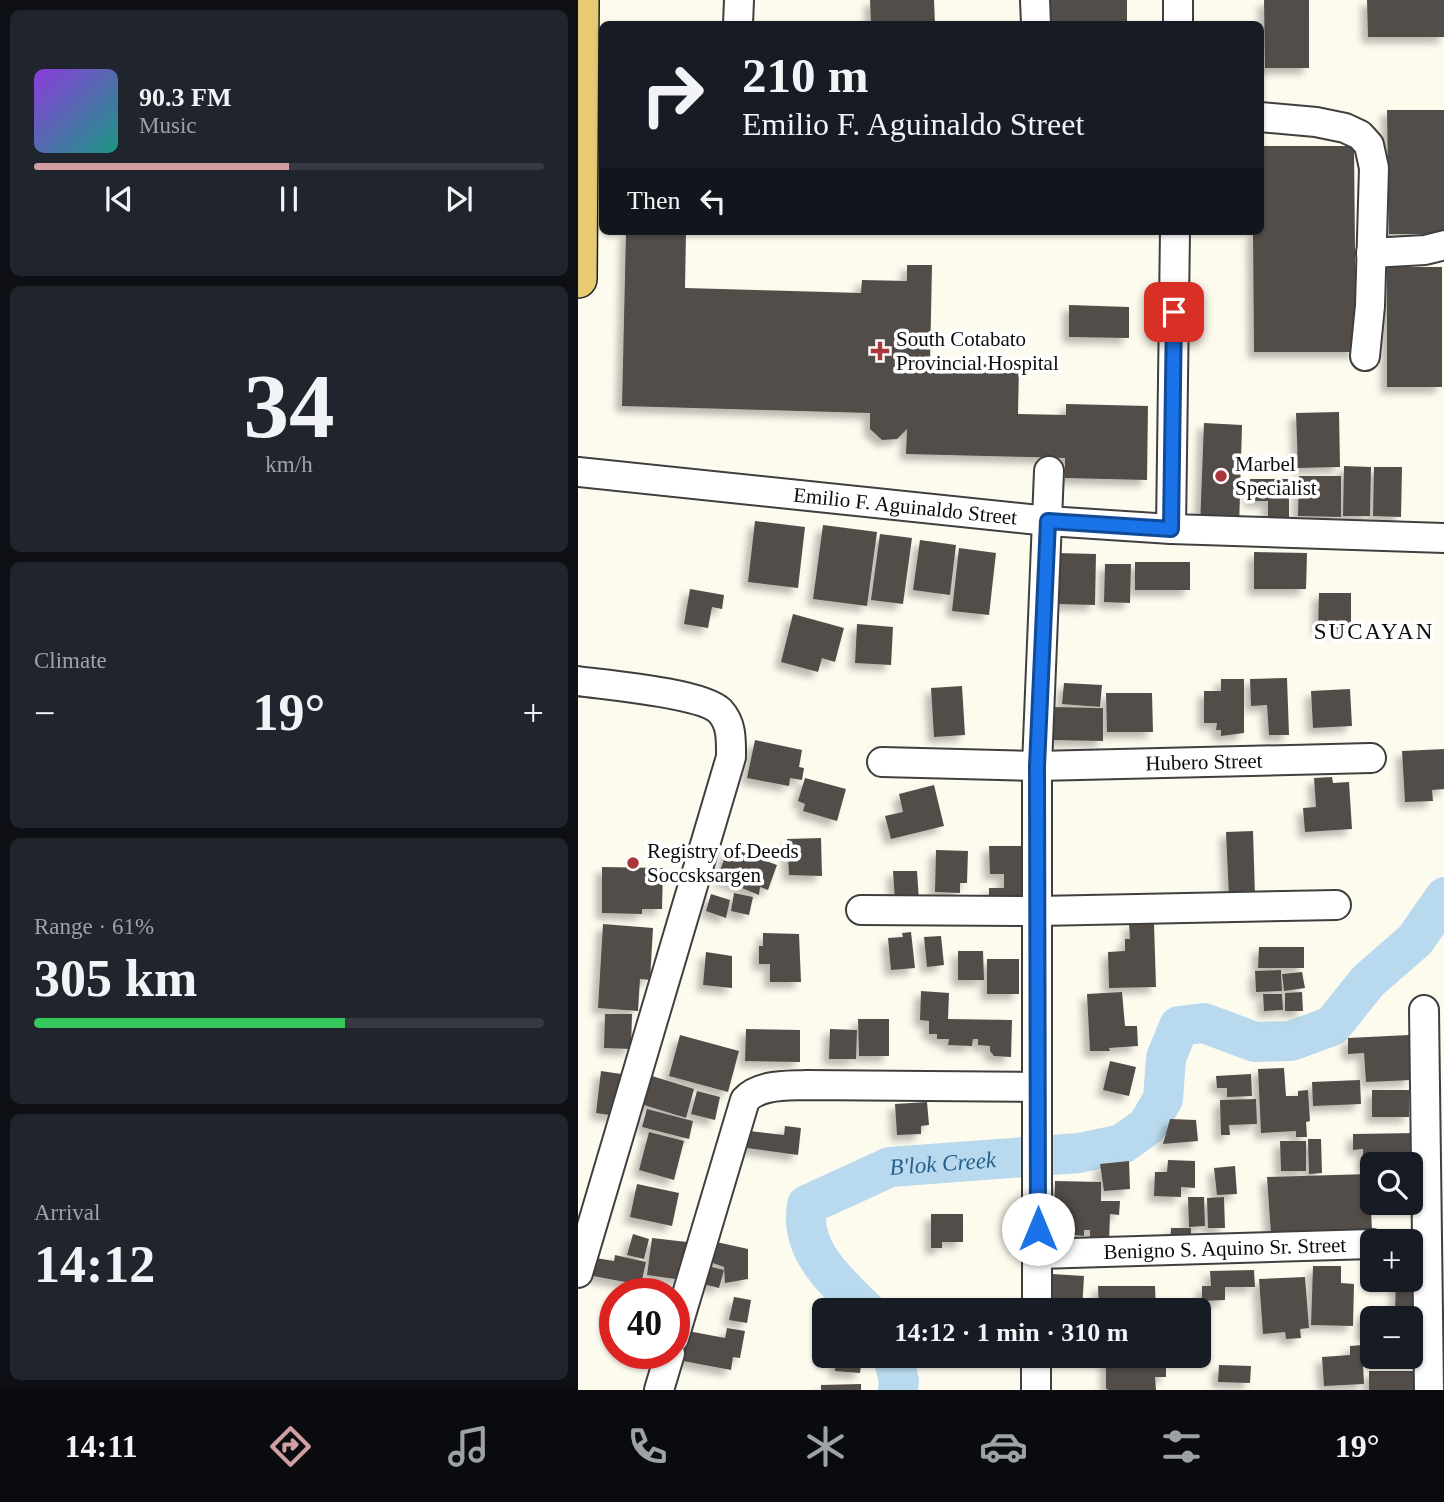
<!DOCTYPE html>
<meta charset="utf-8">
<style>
:root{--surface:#171b24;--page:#20242c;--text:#f1f3f6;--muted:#9ea1a6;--line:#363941;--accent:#d19ea2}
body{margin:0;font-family:Georgia,serif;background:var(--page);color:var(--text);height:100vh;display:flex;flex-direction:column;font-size:26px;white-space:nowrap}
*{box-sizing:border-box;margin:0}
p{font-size:23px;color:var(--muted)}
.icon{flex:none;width:38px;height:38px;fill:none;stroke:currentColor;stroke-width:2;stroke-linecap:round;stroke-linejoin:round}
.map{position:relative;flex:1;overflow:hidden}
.side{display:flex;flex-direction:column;gap:10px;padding:10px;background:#0d0f14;width:578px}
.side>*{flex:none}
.banner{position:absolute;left:21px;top:21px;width:665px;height:214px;border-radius:10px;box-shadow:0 2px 5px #0004;background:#171b24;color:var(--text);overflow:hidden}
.tools{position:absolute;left:782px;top:1152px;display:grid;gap:14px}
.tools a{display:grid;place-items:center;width:63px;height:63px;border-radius:10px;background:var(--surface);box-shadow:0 2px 5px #0004;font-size:35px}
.speed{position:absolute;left:21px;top:1278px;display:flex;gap:14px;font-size:35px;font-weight:700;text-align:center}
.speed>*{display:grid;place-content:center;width:91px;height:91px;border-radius:50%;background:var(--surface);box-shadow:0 2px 5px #0004;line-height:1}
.speed .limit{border:10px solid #d22;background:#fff;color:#111}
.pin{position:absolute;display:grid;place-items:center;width:60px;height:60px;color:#fff;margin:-30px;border-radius:14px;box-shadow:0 4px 10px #0006}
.me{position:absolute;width:77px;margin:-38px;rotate:0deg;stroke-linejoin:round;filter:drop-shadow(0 0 5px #0008)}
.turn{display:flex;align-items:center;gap:24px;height:147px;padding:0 28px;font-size:32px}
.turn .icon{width:91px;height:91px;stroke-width:2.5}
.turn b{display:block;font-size:49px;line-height:60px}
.then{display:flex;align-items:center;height:66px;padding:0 28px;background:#0003;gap:14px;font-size:26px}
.big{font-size:52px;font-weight:600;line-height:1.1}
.side .tile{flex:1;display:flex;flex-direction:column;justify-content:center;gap:10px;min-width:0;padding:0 24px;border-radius:10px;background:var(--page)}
.side .dial{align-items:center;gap:0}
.dial b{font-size:91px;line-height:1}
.song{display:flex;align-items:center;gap:21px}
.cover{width:84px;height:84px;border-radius:10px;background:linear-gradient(135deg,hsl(270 70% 55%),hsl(170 70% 35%))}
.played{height:7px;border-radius:4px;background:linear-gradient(90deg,var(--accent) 50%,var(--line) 50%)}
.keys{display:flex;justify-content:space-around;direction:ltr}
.heat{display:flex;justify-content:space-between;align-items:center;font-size:38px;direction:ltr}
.charge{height:10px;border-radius:5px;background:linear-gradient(90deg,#34c759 61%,var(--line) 0)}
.trip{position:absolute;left:234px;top:1298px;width:399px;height:70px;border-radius:10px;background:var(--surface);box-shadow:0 2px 5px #0004;font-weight:600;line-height:70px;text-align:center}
.dock{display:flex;height:112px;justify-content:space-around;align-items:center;background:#090b0e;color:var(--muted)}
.dock .icon{width:49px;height:49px}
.dock .on{color:var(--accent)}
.dock b{font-size:32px;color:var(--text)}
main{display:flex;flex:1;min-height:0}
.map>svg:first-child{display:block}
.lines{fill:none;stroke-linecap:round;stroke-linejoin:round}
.river{stroke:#b9daee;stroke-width:40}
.building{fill:#534e4a;filter:url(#shadow)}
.minor-casing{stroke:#3f3f3f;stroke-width:32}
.major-casing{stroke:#1d1d1d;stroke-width:40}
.minor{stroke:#fff;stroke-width:28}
.major{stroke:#e6cb74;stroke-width:37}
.route-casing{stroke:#114b97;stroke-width:18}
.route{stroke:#1a73e8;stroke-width:12}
.poi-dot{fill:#aa373c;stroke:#fff;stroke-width:2.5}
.labels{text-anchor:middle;stroke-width:7;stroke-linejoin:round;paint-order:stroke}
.poi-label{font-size:21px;fill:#0c0c0c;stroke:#fff;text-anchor:start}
.street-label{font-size:21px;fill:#0c0c0c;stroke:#fff}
.neighbourhood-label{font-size:23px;letter-spacing:2px;fill:#0c0c0c;stroke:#fff}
.water-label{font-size:23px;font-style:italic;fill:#26608d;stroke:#fff}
</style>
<main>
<section class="side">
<div class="tile">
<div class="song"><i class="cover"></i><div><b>90.3 FM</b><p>Music</p></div></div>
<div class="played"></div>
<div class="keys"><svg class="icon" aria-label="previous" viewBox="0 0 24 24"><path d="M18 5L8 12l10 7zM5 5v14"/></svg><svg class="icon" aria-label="pause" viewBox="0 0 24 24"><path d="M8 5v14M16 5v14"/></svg><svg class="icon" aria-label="next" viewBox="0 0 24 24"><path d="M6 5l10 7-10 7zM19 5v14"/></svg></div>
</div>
<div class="tile dial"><b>34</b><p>km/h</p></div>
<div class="tile"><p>Climate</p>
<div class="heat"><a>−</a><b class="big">19°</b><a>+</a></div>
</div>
<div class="tile"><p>Range · 61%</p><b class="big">305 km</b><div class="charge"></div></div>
<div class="tile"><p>Arrival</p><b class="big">14:12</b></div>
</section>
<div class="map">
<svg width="867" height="1390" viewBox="0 0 867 1390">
<defs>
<filter id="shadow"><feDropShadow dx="-6" dy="6" stdDeviation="3.5" flood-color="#0004"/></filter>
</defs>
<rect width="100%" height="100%" fill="#fdfaee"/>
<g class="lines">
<g class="river">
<path id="s1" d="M288,1311c-30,-30 -67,-60 -59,-106l83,-38 189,-14 43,-9 25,-18 16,-27 3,-41 13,-32 25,-3 51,19 36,-1 41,-15 36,-45 47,-41 30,-43"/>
<path d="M315,1356l6,25 -1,9"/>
</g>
</g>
<path class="building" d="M292,0h64l1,24h-64z
M473,0h76v24h-76z
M686,0h45v68h-44z
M789,0h78v37h-77z
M809,110h58v124h-56z
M682,146h94l2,206h-102l-1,-121h7z
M48,231h60l-1,57 176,5 1,-13 45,1v-16h25l-2,98 89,2 -1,49 48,1v-11l82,2 -1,74 -82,-2v-20l-159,-4 1,-25 -10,10 -15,1 -12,-11v-16l-248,-7z
M809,267h55v120h-55z
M491,305l60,2v31l-60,-1z
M761,412l1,55 -42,1 -2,-55z
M626,423l38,2 -3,103 -39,-2z
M766,466l27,1 -1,49h-27z
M796,467h28l-1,50 -28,-1z
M721,476h42v41l-43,-1z
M672,479h39v38h-21v-16h-18z
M177,521l50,6 -7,61 -50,-6z
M245,525l54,7 -10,74 -54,-7z
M302,534l32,4 -9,66 -32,-4z
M342,540l36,5 -6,50 -37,-5z
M381,548l37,5 -7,62 -37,-4z
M676,552l53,1 -1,36h-52z
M479,553l39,1 -1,51 -39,-1z
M557,562h55v28h-55z
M527,564h26l-1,39 -26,-1z
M112,589l34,6 -2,14 -10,-2 -4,21 -24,-4z
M741,593h32v36h-33z
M215,614l51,14 -9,34 -13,-4 -4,14 -37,-10z
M279,624l36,3 -2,38 -36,-2z
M709,678l2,57h-20l-2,-30 -16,1 -1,-27z
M643,679h23v54l-23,3v-6h-5l1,-7h-13v-32h17z
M486,683l38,2 -2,22 -38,-3z
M384,686l3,49 -31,2 -3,-49z
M772,689l2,37 -39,2 -2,-37z
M528,693h46l1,39h-46z
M474,707l51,1v33l-51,-1z
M177,740l47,10 -3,17 5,1 -2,12 -12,-2 -1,8 -42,-8z
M867,749v40l-13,1 1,11 -28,1 -3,-51z
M754,777l1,6 16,-1 3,47 -47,3 -2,-24 13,-1 -2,-29z
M227,778l41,11 -9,32 -34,-10 2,-7 -7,-3z
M356,785l10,41 -53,13 -6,-23 18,-4 -4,-18z
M675,831l2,65 -26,1 -3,-65z
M243,838l1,38 -33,-1 -2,-36z
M411,846h38v28h-4l-1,28h-33v-14h15v-14h-14z
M151,847l48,18 -9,25 -8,-3 -1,8 -42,-17z
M358,850l32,1 -1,32h-7v10l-25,-1z
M24,867l61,1 -1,41h-20v5l-40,-1z
M315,871h24l2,30h-24z
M156,893l19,4 -4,18 -18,-4z
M133,894l19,6 -4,18 -20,-7z
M25,924l50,4 -3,52 -10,-1 -2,32 -40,-3z
M551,924h25l2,63 -47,1 -1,-36 17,-1v-12h5z
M333,932l4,36 -24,2 -3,-32 15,-1 -1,-4z
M185,933l36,1 2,48h-31v-18h-11v-18h4z
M363,936l3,29 -17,2 -3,-30z
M681,947h45v21h-46z
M380,951h25l1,29h-26z
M128,952l26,4v32l-29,-3z
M409,959h32v35h-32z
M703,970l1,21 -26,1 -1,-21z
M724,972l3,16 -21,3 -2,-17z
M343,991l28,2 -1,26 64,1 -1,37 -17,-1 -4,-5v-5l-12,-1v-6h-5l-1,7 -24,-1 1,-6h-12v-5h-8v-13l-9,-1z
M544,992l3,34h12l1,20 -29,2 1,3h-20l-3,-57z
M724,992l1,19h-18v-18z
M685,994h19l1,16 -19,1z
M27,1014h27l-1,35 -27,-1z
M280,1019h31v37h-30z
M168,1029l54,1v32l-55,-1z
M252,1029l27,1 -1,29h-27z
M102,1035l59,16 -11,41 -59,-16z
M831,1035l2,45 -45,2 -2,-29 -16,1v-16z
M532,1061l26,6 -7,29 -26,-6z
M706,1068l2,28h12v-5l10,-1 2,31 -4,1 1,15h-11v-6l-35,2 -3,-64z
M23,1071l27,4 -11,41 -21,-3z
M673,1074l1,22 -25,1v-9h-10l-1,-12z
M74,1076l42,13 -8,29 -42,-13z
M782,1080l1,24 -48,2 -1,-24z
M794,1090h37v27h-37z
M119,1091l23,6 -5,23 -24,-6z
M678,1099l1,25 -28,1 1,10h-9l-1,-35z
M349,1102l2,23 -8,1v8l-24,1 -2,-31z
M69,1109l46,12 -4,18 -47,-12z
M592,1119l26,1 2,21 -35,3z
M207,1126l16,2 -3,27 -51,-7 2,-17 35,4z
M71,1132l35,9 -10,39 -35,-10z
M840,1133l2,67h-9v-36h-39v3h-9v-18l-10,1v-16z
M730,1139h13l1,34 -13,1z
M702,1141h26v30h-25z
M590,1160l27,1v27l-14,-1v10l-27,-1 1,-24h12z
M551,1161l1,28 -26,2 -4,-27z
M657,1166l2,28 -20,1 -3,-27z
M791,1174l3,56 -101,4 -4,-57z
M477,1181l46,1v19h19l-1,14 -9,-1 -1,29 -19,-1v-12h-6v6l-11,-1 1,-16h-5v5h-15z
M59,1184l42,9 -7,33 -42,-9z
M610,1197h16l1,29 -16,1z
M646,1197l1,31h-17l-1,-30z
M353,1214h32v28h-21v6h-11z
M593,1228h20v18h-21z
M55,1234l16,5 -5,20 -17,-4z
M74,1238l35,4 -5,38 -35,-5z
M134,1241l36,8v30l-23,4 -1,-16 -17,-6z
M37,1255l31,7 -5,23 -48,-9 3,-18 18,3z
M833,1264h12l-1,48 -27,-1 1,-32h15z
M130,1266l16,4 -5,18 -16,-4z
M735,1266h28v17l13,1 -1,42 -42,-1z
M676,1270l1,17h-30v13l-23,1v-15h9l-1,-15z
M474,1274l32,2 -2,35h-31z
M727,1277l4,51 -9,1 1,9 -15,1 -1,-7 -22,2 -4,-55z
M520,1286h57l1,25h-57z
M156,1297l17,3 -4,23 -18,-3z
M785,1313h54v11h-6v-6h-39v17h-10z
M149,1328l18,3 -5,27 -7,-1 -2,13 -48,-9 5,-30 37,7z
M784,1345l2,39 -40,2 -2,-29 28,-2v-9z
M258,1356h26l-2,17 -25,-2z
M528,1356h23v7h37v14h-11l1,13h-47l-3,-1z
M641,1365l32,1 -1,17 -32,-1z
M791,1371h50l1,19h-51z
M283,1384v6h-40v-5z"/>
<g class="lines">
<g class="minor-casing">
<g id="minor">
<path d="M457,0l1,24"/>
<path d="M160,24l1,-24"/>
<path d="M600,24v-24"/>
<path d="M682,117l56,5 29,6 15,7 9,10 5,23 -4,138 -5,50"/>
<path d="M793,253l54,-3 20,-5"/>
<path id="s2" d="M0,472l470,49 123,8 274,9"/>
<path d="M593,529l4,-298"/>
<path d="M0,681c29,4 124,12 142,30 12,13 11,29 11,46l-153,516"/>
<path id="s3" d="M304,762l155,4 334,-8"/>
<path d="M283,910l177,1 298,-6"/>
<path d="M846,1010l5,380"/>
<path id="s4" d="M460,1254l334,-10"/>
<path d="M459,1311v-545l12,-295"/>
<path d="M96,1338l71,-238c14,-16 42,-14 61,-15l231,2"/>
<path d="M81,1390l11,-37"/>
<path d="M458,1390v-34"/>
</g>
</g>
<g class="major-casing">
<path id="major" d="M0,279l2,-279"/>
</g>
<use href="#minor" class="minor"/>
<use href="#major" class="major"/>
</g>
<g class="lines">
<g class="route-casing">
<path id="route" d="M460,1229l-1,-463 11,-245 123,8 3,-217"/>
</g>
<use href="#route" class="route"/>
</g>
<g class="poi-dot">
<path d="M298.5 340.5h7v7h7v7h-7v7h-7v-7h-7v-7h7z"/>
<circle cx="643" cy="476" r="7"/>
<circle cx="55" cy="863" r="7"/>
</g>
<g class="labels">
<g class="poi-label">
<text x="318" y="346">South Cotabato<tspan x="318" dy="24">Provincial Hospital</tspan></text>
<text x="657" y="471">Marbel<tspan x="657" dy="24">Specialist</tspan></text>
<text x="69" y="858">Registry of Deeds<tspan x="69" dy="24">Soccsksargen</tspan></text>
</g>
<g class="street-label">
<text dy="7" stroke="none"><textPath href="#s2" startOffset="329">Emilio F. Aguinaldo Street</textPath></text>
<text dy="7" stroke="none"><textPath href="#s3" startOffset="322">Hubero Street</textPath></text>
<text dy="7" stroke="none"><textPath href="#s4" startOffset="187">Benigno S. Aquino Sr. Street</textPath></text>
</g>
<g class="neighbourhood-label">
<text x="796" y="639">SUCAYAN</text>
</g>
<g class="water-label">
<text dy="8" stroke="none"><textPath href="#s1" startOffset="271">B'lok Creek</textPath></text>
</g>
</g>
</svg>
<div class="tools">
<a><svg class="icon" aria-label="search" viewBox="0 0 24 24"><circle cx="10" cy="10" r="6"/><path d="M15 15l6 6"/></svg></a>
<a>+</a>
<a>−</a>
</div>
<div class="speed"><div class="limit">40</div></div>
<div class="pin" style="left:596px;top:312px;background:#d93025"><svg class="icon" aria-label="arrive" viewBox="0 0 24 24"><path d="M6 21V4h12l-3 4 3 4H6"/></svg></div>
<svg class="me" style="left:460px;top:1229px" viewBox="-20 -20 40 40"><circle r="19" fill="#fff"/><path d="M0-13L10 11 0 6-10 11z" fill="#1a73e8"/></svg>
<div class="trip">14:12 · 1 min · 310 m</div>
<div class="banner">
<div class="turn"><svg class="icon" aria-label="right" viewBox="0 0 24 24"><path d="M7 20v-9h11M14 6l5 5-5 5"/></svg><div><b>210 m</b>Emilio F. Aguinaldo Street</div></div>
<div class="then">Then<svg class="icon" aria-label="left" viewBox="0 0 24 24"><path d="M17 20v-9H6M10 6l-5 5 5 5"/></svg></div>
</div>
</div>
</main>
<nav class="dock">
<b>14:11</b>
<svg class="icon on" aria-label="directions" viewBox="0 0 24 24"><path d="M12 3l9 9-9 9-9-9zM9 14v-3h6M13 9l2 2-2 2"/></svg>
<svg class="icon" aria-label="music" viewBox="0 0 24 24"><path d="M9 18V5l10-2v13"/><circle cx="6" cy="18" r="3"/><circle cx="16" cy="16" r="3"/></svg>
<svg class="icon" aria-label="phone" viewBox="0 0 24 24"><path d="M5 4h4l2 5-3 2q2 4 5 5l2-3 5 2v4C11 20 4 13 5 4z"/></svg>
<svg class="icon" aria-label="climate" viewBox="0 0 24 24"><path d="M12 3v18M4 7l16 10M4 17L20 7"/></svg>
<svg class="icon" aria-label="car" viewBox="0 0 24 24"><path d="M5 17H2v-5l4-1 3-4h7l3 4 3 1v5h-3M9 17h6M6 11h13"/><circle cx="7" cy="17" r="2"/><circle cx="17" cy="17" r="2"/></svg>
<svg class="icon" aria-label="filters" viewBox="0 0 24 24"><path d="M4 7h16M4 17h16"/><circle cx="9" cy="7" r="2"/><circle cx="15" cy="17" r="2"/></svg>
<b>19°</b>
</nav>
